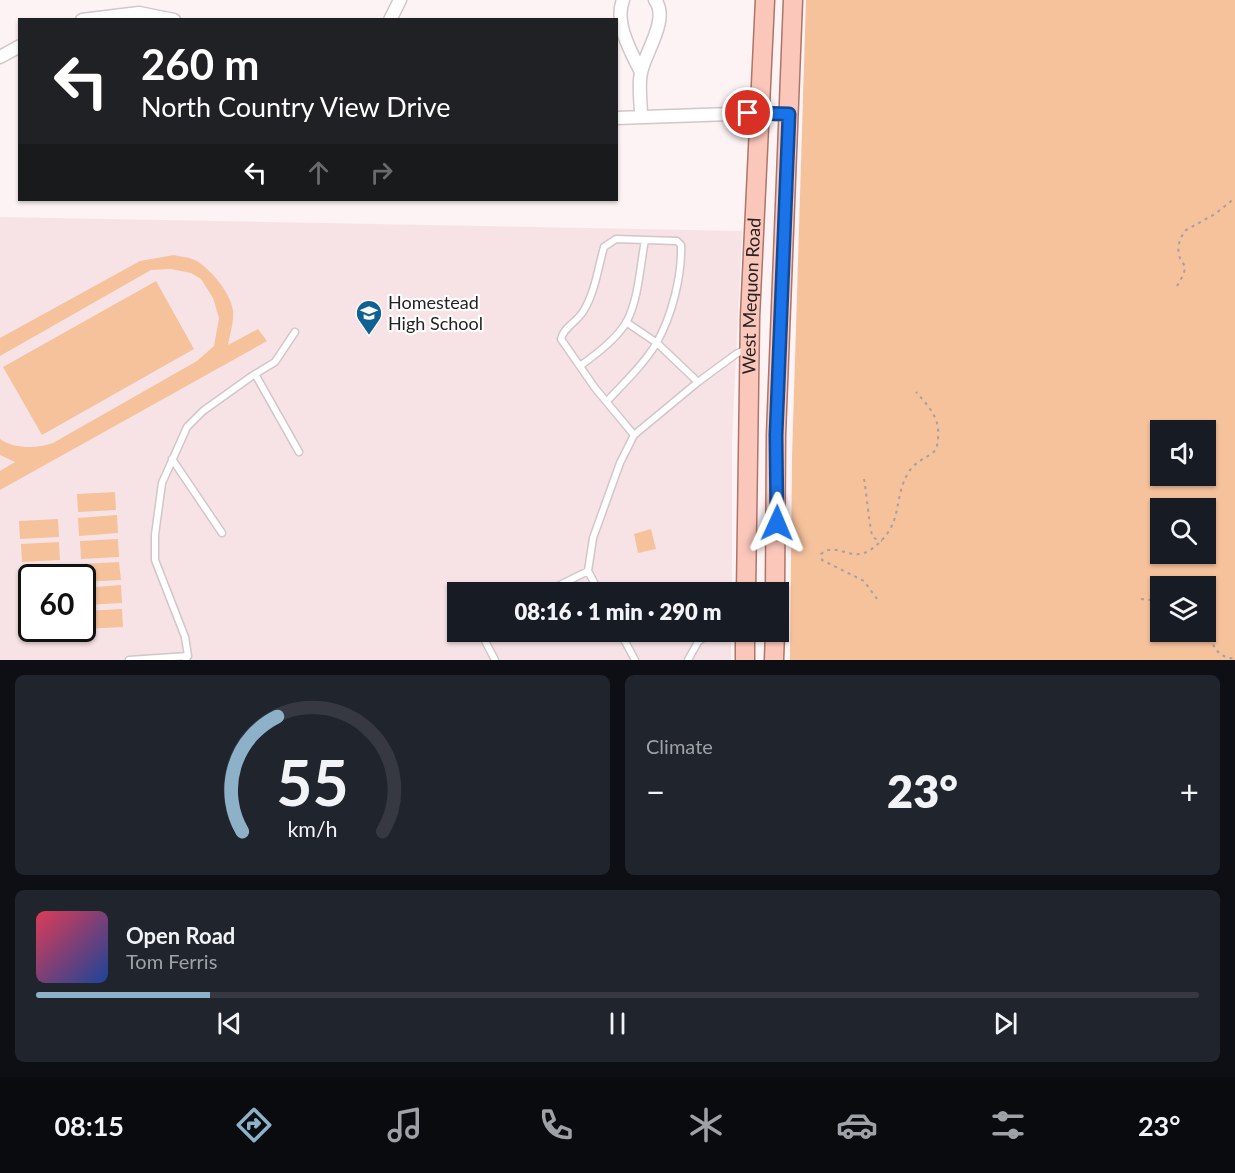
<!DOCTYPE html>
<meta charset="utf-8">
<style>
:root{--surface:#171b24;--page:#20242c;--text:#f1f3f6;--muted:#9ea1a6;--line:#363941;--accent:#8cb1c9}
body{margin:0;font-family:Lato,sans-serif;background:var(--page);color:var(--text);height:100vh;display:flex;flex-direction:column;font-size:22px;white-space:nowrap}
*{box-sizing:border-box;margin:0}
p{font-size:20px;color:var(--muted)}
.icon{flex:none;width:33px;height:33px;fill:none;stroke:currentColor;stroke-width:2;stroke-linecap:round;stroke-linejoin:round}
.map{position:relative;height:660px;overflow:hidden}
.drawer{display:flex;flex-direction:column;gap:15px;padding:15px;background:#0d0f14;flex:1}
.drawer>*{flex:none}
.hud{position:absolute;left:18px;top:18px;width:600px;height:183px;border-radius:0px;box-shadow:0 2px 4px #0004;background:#202124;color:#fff;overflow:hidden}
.fabs{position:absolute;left:1150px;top:420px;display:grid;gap:12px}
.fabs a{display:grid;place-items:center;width:66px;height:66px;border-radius:0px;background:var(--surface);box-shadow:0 2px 4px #0004;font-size:30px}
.speed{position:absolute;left:18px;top:564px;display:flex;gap:12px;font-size:30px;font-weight:700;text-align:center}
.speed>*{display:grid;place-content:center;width:78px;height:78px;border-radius:50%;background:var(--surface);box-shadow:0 2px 4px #0004;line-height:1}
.speed .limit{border:3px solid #111;border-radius:9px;background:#fff;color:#111}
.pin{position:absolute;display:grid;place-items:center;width:51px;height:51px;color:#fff;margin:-26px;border:3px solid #fff;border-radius:50%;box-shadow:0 2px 6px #0007}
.me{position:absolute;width:66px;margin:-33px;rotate:1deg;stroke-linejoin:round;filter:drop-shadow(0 0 4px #0008)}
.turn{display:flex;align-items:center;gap:21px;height:126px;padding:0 24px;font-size:27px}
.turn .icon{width:78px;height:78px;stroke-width:2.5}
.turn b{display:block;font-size:42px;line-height:51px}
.lanes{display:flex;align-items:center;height:57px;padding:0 24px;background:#0003;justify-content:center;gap:30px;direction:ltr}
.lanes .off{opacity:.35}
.big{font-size:45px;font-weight:800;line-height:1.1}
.drawer .card{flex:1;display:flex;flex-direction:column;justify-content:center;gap:9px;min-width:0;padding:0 21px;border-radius:9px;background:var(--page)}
.drawer .dial{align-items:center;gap:0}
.dial svg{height:156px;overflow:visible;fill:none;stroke:var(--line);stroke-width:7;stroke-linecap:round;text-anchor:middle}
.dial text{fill:var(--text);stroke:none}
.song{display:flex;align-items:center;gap:18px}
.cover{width:72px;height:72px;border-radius:9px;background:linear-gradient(135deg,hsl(350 70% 55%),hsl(220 70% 35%))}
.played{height:6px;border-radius:3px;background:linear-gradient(90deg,var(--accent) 15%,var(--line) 15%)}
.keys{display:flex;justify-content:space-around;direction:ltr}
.heat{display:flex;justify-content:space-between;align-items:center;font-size:33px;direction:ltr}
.drawer .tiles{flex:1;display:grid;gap:15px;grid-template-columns:1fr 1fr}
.card:last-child{grid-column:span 2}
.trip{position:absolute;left:447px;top:582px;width:342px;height:60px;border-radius:0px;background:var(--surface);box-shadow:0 2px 4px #0004;font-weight:800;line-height:60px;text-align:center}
.tabs{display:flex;height:96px;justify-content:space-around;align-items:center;background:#090b0e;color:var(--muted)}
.tabs .icon{width:42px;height:42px}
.tabs .current{color:var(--accent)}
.tabs b{font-size:27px;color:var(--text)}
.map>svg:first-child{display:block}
.built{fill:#f7e3e5;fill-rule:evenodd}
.green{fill:#f5c29c;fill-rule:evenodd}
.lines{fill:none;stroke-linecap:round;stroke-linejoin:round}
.service-casing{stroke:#d1c6c8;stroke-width:9}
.minor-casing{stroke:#d1c6c8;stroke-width:15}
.primary-casing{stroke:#ae7568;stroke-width:21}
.path{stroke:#a79fa1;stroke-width:2;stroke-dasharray:3 4.5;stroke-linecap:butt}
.service{stroke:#fff;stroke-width:6}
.minor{stroke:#fff;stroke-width:12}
.primary{stroke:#fbc7bb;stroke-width:18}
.route-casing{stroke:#114b97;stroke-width:15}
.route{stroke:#1a73e8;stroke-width:10}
.labels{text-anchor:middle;stroke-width:4.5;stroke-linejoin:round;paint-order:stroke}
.street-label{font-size:18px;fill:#262223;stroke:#fff}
.poi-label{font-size:18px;fill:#262223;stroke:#fff;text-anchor:start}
</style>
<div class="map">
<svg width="1235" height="660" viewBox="0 0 1235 660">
<rect width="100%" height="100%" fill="#fdf2f4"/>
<path class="built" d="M0,217l742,14 -10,210v151h-274v40h273v28h-731zM32,578h50v50h-50z"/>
<path class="green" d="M806,0h429v660h-445l2,-202zM1161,430h45v46h-45zM1161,508h45v46h-45zM1161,586h45v46h-45z
M174,255c7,2 16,2 23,6 15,10 34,32 36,50 1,12 -3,23 -5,34l30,-16 9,12 -267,149v-19l15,-9 -15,-7v-16c15,10 36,10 53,4l144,-82 17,-15 5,-28 -6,-20 -12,-19 -10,-6 -20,-4 -20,1 -151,86v-18l140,-77z
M156,281l38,68 -152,86 -39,-68z
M115,492l1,18 -38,2 -1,-18z
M117,515l1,18 -39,3 -1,-18z
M58,519l1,18 -39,2 -1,-18z
M651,529l5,20 -18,4 -4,-19z
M118,539l1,18 -38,2 -1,-18z
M59,542l1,18 -38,2 -1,-18z
M119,562l2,18 -38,2 -2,-18z
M60,565l1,12 -29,1 -1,7 -8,1 -1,-18z
M121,585l1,18 -38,2 -1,-17z
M122,609l1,18 -38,2 -1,-18z
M31,614l1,14h32l1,2 -39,2 -1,-17z"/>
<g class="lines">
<g class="service-casing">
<path id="service" d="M580,366c15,-11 38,-28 47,-45 12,-24 13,-55 18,-81
M255,374l44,78
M698,382l38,-28 10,-5
M607,401c17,-18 36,-36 49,-57 16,-28 26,-68 25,-99l-4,-4 -61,-2 -12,8c-6,21 -9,45 -20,63 -6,12 -20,16 -23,29l34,49 39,47
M172,459l50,74
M546,592l42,-21
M599,592l-11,-21 5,-33 27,-75 14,-28 64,-53 -41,-39 -31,-21
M486,632l-2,7 11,21
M620,632l15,28
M188,656l-3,-19 -30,-77v-25l7,-52 25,-56 16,-16 49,-35 23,-14 20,-30
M129,660l59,-4 -2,3
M688,660l10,-18 12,-10"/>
</g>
<g class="minor-casing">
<path id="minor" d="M623,0c-9,23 8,52 18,72
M82,20l57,-7 35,7
M390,20l10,-20
M0,57l20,-11
M641,116c0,-14 -3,-30 0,-43 3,-19 29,-54 14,-73
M616,118l143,-5 30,2"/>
</g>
<g class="primary-casing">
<g id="primary">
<path id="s1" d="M746,592l4,-275 15,-317"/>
<path d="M775,592l1,-157 17,-435"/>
<path d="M745,660v-28"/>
<path d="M774,660l1,-28"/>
</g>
</g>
<path class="path" d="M1177,286c3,-5 8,-13 8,-19 -1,-3 -4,-6 -5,-9 -4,-10 0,-21 6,-28l29,-16 20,-16
M864,479c2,9 6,55 9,58 2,2 6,3 9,4
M877,599l-13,-18 -42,-21 -1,-6c16,-14 31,11 52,-6 32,-25 19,-47 35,-75 7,-12 18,-14 28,-23 7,-28 -3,-39 -20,-58
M1141,599l20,2
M1206,631c10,16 8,25 29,28"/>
<use href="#service" class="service"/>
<use href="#minor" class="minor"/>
<use href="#primary" class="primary"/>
</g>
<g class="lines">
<g class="route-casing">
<path id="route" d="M748,113l41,1 -13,321 1,88"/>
</g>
<use href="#route" class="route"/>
</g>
<defs>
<g id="school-pin" transform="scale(1.35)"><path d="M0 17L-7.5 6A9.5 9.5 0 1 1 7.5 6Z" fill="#106193" stroke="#fff"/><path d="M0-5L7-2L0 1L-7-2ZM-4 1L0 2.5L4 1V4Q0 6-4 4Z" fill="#fff"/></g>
</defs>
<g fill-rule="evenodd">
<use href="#school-pin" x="369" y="313"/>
</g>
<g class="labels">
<g class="street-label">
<text dy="6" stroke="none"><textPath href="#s1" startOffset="296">West Mequon Road</textPath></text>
</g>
<g class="poi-label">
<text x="388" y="309">Homestead<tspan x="388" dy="21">High School</tspan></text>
</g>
</g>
</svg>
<div class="fabs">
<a><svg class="icon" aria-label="sound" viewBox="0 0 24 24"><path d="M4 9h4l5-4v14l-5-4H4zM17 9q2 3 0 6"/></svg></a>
<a><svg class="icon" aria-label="search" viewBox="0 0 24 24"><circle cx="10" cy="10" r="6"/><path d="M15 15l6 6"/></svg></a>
<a><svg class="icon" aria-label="layers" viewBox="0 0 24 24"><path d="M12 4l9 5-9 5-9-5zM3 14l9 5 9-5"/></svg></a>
</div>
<div class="speed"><div class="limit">60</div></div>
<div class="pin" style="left:748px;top:113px;background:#d93025"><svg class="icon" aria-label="arrive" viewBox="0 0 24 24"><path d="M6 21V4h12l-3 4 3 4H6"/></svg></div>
<svg class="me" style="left:777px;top:523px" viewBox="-20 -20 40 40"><path d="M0-17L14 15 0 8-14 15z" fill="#1a73e8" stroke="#fff" stroke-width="4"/></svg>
<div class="trip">08:16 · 1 min · 290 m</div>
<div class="hud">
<div class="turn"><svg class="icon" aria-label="left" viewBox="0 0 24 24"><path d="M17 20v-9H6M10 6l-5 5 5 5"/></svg><div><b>260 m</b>North Country View Drive</div></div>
<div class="lanes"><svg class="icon" aria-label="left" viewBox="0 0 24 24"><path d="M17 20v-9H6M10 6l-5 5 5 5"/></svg><svg class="icon off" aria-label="ahead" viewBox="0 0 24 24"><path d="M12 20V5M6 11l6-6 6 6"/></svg><svg class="icon off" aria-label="right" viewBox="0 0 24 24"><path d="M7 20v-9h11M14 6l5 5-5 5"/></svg></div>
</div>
</div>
<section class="drawer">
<div class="tiles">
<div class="card dial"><svg viewBox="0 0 100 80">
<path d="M14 69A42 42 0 1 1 86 69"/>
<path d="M14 69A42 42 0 0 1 32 10" stroke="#8cb1c9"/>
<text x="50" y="56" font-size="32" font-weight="700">55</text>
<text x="50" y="72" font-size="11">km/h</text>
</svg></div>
<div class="card"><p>Climate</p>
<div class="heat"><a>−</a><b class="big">23°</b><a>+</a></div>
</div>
<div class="card">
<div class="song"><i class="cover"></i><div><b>Open Road</b><p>Tom Ferris</p></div></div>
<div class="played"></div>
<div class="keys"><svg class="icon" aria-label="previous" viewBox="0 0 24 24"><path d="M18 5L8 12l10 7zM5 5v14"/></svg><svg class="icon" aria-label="pause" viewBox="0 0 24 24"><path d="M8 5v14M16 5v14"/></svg><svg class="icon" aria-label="next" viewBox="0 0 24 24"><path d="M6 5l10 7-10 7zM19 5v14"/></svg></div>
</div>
</div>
</section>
<nav class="tabs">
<b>08:15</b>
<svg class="icon current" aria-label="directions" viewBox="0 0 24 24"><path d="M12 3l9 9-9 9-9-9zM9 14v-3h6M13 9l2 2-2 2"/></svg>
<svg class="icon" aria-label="music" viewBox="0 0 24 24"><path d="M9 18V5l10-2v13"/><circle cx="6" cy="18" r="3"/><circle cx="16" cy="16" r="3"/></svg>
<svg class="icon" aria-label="phone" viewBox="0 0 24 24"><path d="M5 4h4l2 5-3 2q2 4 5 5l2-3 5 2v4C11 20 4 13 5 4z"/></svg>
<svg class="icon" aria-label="climate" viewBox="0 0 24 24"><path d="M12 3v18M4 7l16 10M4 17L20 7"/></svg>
<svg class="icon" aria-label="car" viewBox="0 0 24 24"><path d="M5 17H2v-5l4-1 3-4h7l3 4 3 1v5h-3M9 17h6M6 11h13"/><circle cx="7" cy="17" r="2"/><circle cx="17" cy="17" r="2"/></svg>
<svg class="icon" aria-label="filters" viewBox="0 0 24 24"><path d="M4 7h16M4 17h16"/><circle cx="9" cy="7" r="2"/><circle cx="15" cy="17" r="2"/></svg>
<b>23°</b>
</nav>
